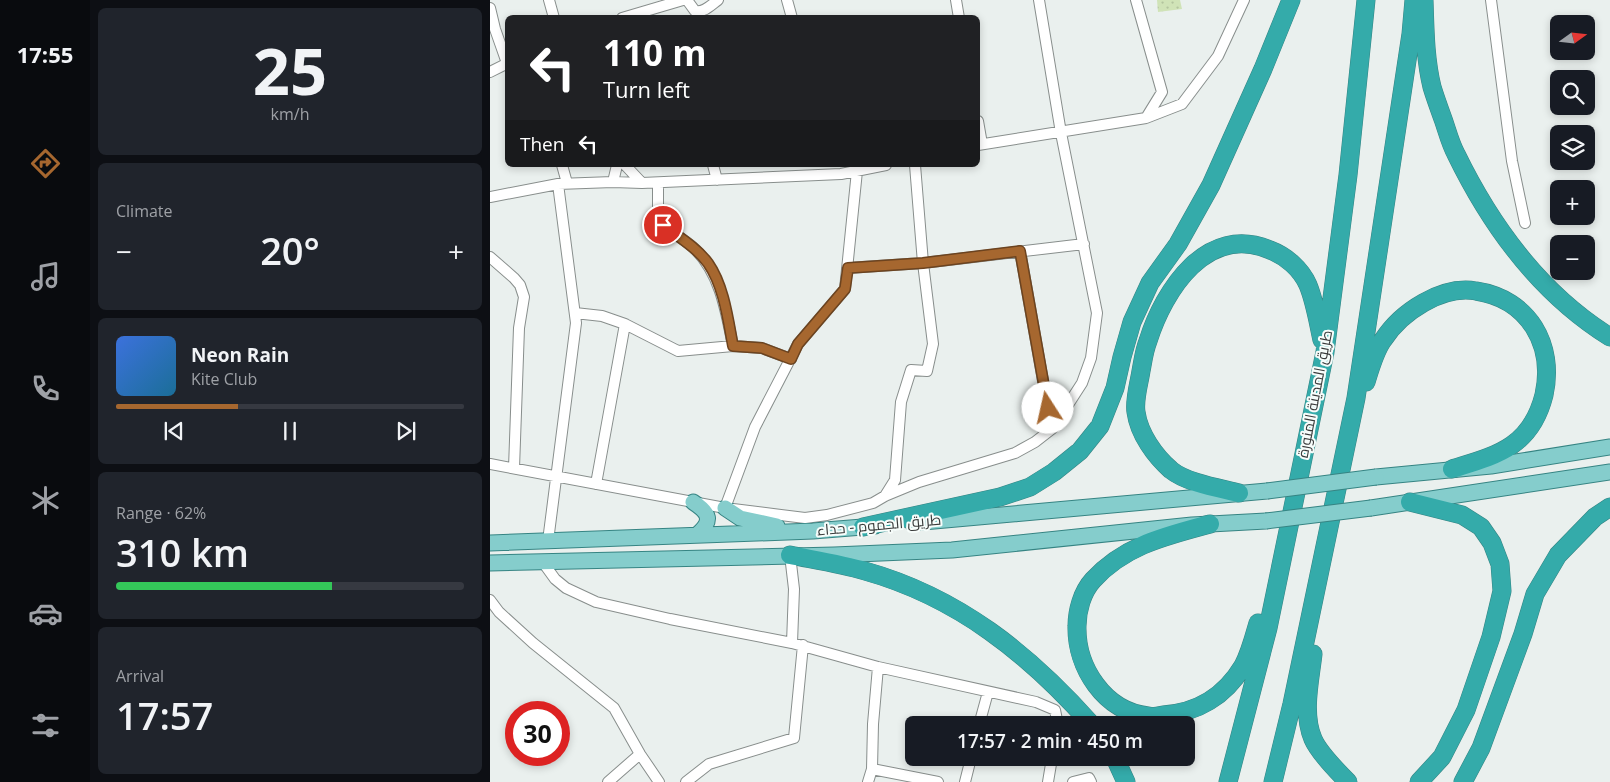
<!DOCTYPE html>
<meta charset="utf-8">
<style>
:root{--surface:#171b24;--page:#20242c;--text:#f1f3f6;--muted:#9ea1a6;--line:#363941;--accent:#a6672f}
body{margin:0;font-family:"Open Sans",Cairo,sans-serif;background:var(--page);color:var(--text);height:100vh;display:flex;flex-direction:column;font-size:19px;white-space:nowrap}
*{box-sizing:border-box;margin:0}
p{font-size:16px;color:var(--muted)}
.icon{flex:none;width:28px;height:28px;fill:none;stroke:currentColor;stroke-width:2;stroke-linecap:round;stroke-linejoin:round}
.map{position:relative;flex:1;overflow:hidden}
.drawer{display:flex;flex-direction:column;gap:8px;padding:8px;background:#0d0f14;width:400px}
.drawer>*{flex:none}
.guide{position:absolute;left:15px;top:15px;width:475px;height:152px;border-radius:8px;box-shadow:0 2px 8px #0003;background:#202124;color:#fff;overflow:hidden}
.needle{width:32px;rotate:75deg}
.buttons{position:absolute;left:1060px;top:15px;display:grid;gap:10px}
.buttons a{display:grid;place-items:center;width:45px;height:45px;border-radius:8px;background:var(--surface);box-shadow:0 2px 8px #0003;font-size:25px}
.speed{position:absolute;left:15px;top:701px;display:flex;gap:10px;font-size:25px;font-weight:700;text-align:center}
.speed>*{display:grid;place-content:center;width:65px;height:65px;border-radius:50%;background:var(--surface);box-shadow:0 2px 8px #0003;line-height:1}
.speed .limit{border:8px solid #d22;background:#fff;color:#111}
.pin{position:absolute;display:grid;place-items:center;width:42px;height:42px;color:#fff;margin:-21px;border:2px solid #fff;border-radius:50%;box-shadow:0 1px 5px #0007}
.me{position:absolute;width:55px;margin:-28px;rotate:350deg;stroke-linejoin:round;filter:drop-shadow(0 0 4px #0008)}
.turn{display:flex;align-items:center;gap:18px;height:105px;padding:0 15px;font-size:22px}
.turn .icon{width:65px;height:65px;stroke-width:2.5}
.turn b{display:block;font-size:35px;line-height:42px}
.then{display:flex;align-items:center;height:48px;padding:0 15px;background:#0003;gap:10px;font-size:19px}
.big{font-size:38px;font-weight:600;line-height:1.1}
.drawer .tile{flex:1;display:flex;flex-direction:column;justify-content:center;gap:8px;min-width:0;padding:0 18px;border-radius:8px;background:var(--page)}
.drawer .dial{align-items:center;gap:0}
.dial b{font-size:65px;line-height:1}
.song{display:flex;align-items:center;gap:15px}
.cover{width:60px;height:60px;border-radius:8px;background:linear-gradient(135deg,hsl(220 70% 55%),hsl(200 70% 35%))}
.played{height:5px;border-radius:2px;background:linear-gradient(90deg,var(--accent) 35%,var(--line) 35%)}
.keys{display:flex;justify-content:space-around;direction:ltr}
.heat{display:flex;justify-content:space-between;align-items:center;font-size:28px;direction:ltr}
.charge{height:8px;border-radius:4px;background:linear-gradient(90deg,#34c759 62%,var(--line) 0)}
.trip{position:absolute;left:415px;top:716px;width:290px;height:50px;border-radius:8px;background:var(--surface);box-shadow:0 2px 8px #0003;font-weight:600;line-height:50px;text-align:center}
main{display:flex;flex:1;min-height:0}
.tab-bar{display:flex;flex-direction:column;width:90px;justify-content:space-around;align-items:center;background:#090b0e;color:var(--muted)}
.tab-bar .icon{width:35px;height:35px}
.tab-bar .on{color:var(--accent)}
.tab-bar b{font-size:22px;color:var(--text)}
.map>svg:first-child{display:block}
.park{fill:url(#park-dots)}
.lines{fill:none;stroke-linecap:round;stroke-linejoin:round}
.minor-casing{stroke:#888e8c;stroke-width:12}
.primary-casing{stroke:#368483;stroke-width:17}
.motorway-casing{stroke:#368483;stroke-width:19}
.minor{stroke:#fff;stroke-width:10}
.primary{stroke:#85cdcc;stroke-width:15}
.motorway{stroke:#34abaa;stroke-width:18}
.primary-bridge-casing{stroke:#368483;stroke-width:17;stroke-linecap:butt}
.primary-bridge{stroke:#85cdcc;stroke-width:15}
.route-casing{stroke:#6c431f;stroke-width:12}
.route{stroke:#a6672f;stroke-width:9}
.labels{text-anchor:middle;stroke-width:4;stroke-linejoin:round;paint-order:stroke}
.street-label{font-size:15px;fill:#393b3b;stroke:#f7fdfb}
</style>
<main>
<nav class="tab-bar">
<b>17:55</b>
<svg class="icon on" aria-label="directions" viewBox="0 0 24 24"><path d="M12 3l9 9-9 9-9-9zM9 14v-3h6M13 9l2 2-2 2"/></svg>
<svg class="icon" aria-label="music" viewBox="0 0 24 24"><path d="M9 18V5l10-2v13"/><circle cx="6" cy="18" r="3"/><circle cx="16" cy="16" r="3"/></svg>
<svg class="icon" aria-label="phone" viewBox="0 0 24 24"><path d="M5 4h4l2 5-3 2q2 4 5 5l2-3 5 2v4C11 20 4 13 5 4z"/></svg>
<svg class="icon" aria-label="climate" viewBox="0 0 24 24"><path d="M12 3v18M4 7l16 10M4 17L20 7"/></svg>
<svg class="icon" aria-label="car" viewBox="0 0 24 24"><path d="M5 17H2v-5l4-1 3-4h7l3 4 3 1v5h-3M9 17h6M6 11h13"/><circle cx="7" cy="17" r="2"/><circle cx="17" cy="17" r="2"/></svg>
<svg class="icon" aria-label="filters" viewBox="0 0 24 24"><path d="M4 7h16M4 17h16"/><circle cx="9" cy="7" r="2"/><circle cx="15" cy="17" r="2"/></svg>
</nav>
<section class="drawer">
<div class="tile dial"><b>25</b><p>km/h</p></div>
<div class="tile"><p>Climate</p>
<div class="heat"><a>−</a><b class="big">20°</b><a>+</a></div>
</div>
<div class="tile">
<div class="song"><i class="cover"></i><div><b>Neon Rain</b><p>Kite Club</p></div></div>
<div class="played"></div>
<div class="keys"><svg class="icon" aria-label="previous" viewBox="0 0 24 24"><path d="M18 5L8 12l10 7zM5 5v14"/></svg><svg class="icon" aria-label="pause" viewBox="0 0 24 24"><path d="M8 5v14M16 5v14"/></svg><svg class="icon" aria-label="next" viewBox="0 0 24 24"><path d="M6 5l10 7-10 7zM19 5v14"/></svg></div>
</div>
<div class="tile"><p>Range · 62%</p><b class="big">310 km</b><div class="charge"></div></div>
<div class="tile"><p>Arrival</p><b class="big">17:57</b></div>
</section>
<div class="map">
<svg width="1120" height="782" viewBox="0 0 1120 782">
<defs>
<pattern id="park-dots" width="8" height="8" patternUnits="userSpaceOnUse" patternTransform="scale(1.25)"><rect width="8" height="8" fill="#d0e3b7"/><path d="M2 2h.1M6 6h.1" fill="none" stroke="#b3c49e" stroke-width="1.8" stroke-linecap="round"/></pattern>
</defs>
<rect width="100%" height="100%" fill="#eaf0ee"/>
<path class="park" d="M667,0h23l2,9 -24,3z"/>
<g class="lines">
<g class="minor-casing">
<path id="minor" d="M59,0l5,18
M197,0l8,11c9,2 16,-6 23,-11
M297,0l5,18
M466,0l3,18
M1001,0l21,161 13,62
M0,8l5,21 12,34
M132,18l61,-18
M0,72l18,-9
M656,118l36,-14 36,-48 26,-56
M488,121l4,23
M488,145l168,-27 16,-26 -26,-92
M72,165l5,18
M135,165l17,18
M223,165l4,15
M123,182l4,-17
M168,183v34l2,4c10,12 25,18 36,29 25,26 30,62 37,96
M0,197l68,-13 55,-2 29,1 199,-9 45,-9
M530,251l28,158 7,15
M0,257l24,21 6,7 4,12 -5,31 -5,140
M357,268l76,-5 161,-19
M85,313l27,3 23,8 53,27 55,-5 29,2 29,11
M0,464l235,44 80,10 22,-3 46,-12 12,-7 34,-14 96,-29 20,-11 18,-14 29,-45 9,-25 6,-45 -36,-180 -22,-133
M106,484l29,-160
M395,496l10,-16 6,-78 10,-32 16,1 6,-27 -10,-81 -8,-98
M235,508l30,-81 43,-83 47,-55 12,-118
M58,541l28,-218 -18,-139
M300,555l4,34 -2,54 86,24 158,35 19,8 3,15
M52,561l13,18 11,9 30,14 74,17 122,24
M0,600l9,12 34,31 81,65 26,46 19,28
M489,725l9,-33
M382,769l66,13
M118,782l32,-28
M196,782l23,-18 85,-26 9,-93
M378,782l4,-13 1,-45 5,-57
M475,782l6,-24
M558,782l4,-24
M583,782l16,-4 2,4"/>
</g>
<g class="primary-casing">
<path id="primary" d="M886,477l115,-11 119,-19
M203,502c17,11 20,19 4,33
M235,508l15,10 37,8
M881,508l239,-36
M422,523l355,-32
M0,543l323,-12 62,-5
M0,563l344,-8 118,-5 240,-25 74,-4"/>
</g>
<g class="motorway-casing">
<path id="motorway" d="M934,0c1,29 1,58 8,87 3,10 7,21 11,32 4,11 7,24 13,35 35,72 85,140 154,183
M876,382c4,-13 9,-31 17,-42 18,-28 59,-55 93,-49 53,8 79,54 68,104 -5,20 -15,38 -32,50 -17,12 -41,18 -60,24
M749,493c-20,-5 -52,-10 -68,-23 -16,-14 -32,-36 -35,-58 -2,-12 3,-28 5,-41 2,-10 3,-20 7,-30 16,-51 59,-118 122,-91 16,6 31,19 38,35 7,17 10,37 14,55
M920,502l52,13 19,12 11,16 8,21 2,27 -11,46 -25,73 -24,47 -23,25
M720,524c-44,12 -85,21 -117,56 -11,12 -16,31 -16,46 -1,41 27,85 71,90 4,1 10,0 15,-1 34,-2 62,-19 80,-49 7,-13 11,-29 15,-43
M373,527l137,-30 30,-10 24,-15 26,-21 20,-25 15,-38 7,-31 10,-35 18,-39 28,-39 33,-59 52,-116 28,-69
M300,555c25,5 51,9 75,16 93,26 164,83 227,154
M823,654c-3,27 -11,59 0,85 6,14 25,33 35,43
M625,758l11,24
M738,782l40,-154 57,-276 23,-177 18,-175
M783,782l19,-78 64,-306 55,-364 3,-34
M973,782l18,-34 42,-114 12,-40 23,-39 37,-38 15,-10"/>
</g>
<use href="#minor" class="minor"/>
<use href="#primary" class="primary"/>
<use href="#motorway" class="motorway"/>
<g class="primary-bridge-casing">
<path id="primary-bridge" d="M777,491l109,-14
M776,521l105,-13"/>
</g>
<use href="#primary-bridge" class="primary-bridge"/>
</g>
<g class="lines">
<g class="route-casing">
<path id="route" d="M173,225c16,12 34,23 45,38 16,23 20,56 25,83l29,2 29,11 7,-15 47,-55 3,-21 75,-5 97,-12 28,157"/>
</g>
<use href="#route" class="route"/>
</g>
<g class="labels">
<g class="street-label">
<text transform="translate(825 394) rotate(-79)" y="5">طريق المدينة المنورة</text>
<text transform="translate(389 525) rotate(-5)" y="5">طريق الجموم - حداء</text>
</g>
</g>
</svg>
<div class="buttons">
<a><svg class="needle" viewBox="-14 -14 28 28"><path d="M0-13l5 13h-10z" fill="#e53935"/><path d="M0 13l5-13h-10z" fill="#9ea1a6"/></svg></a>
<a><svg class="icon" aria-label="search" viewBox="0 0 24 24"><circle cx="10" cy="10" r="6"/><path d="M15 15l6 6"/></svg></a>
<a><svg class="icon" aria-label="layers" viewBox="0 0 24 24"><path d="M12 4l9 5-9 5-9-5zM3 14l9 5 9-5"/></svg></a>
<a>+</a>
<a>−</a>
</div>
<div class="speed"><div class="limit">30</div></div>
<div class="pin" style="left:173px;top:225px;background:#d93025"><svg class="icon" aria-label="arrive" viewBox="0 0 24 24"><path d="M6 21V4h12l-3 4 3 4H6"/></svg></div>
<svg class="me" style="left:558px;top:408px" viewBox="-20 -20 40 40"><circle r="19" fill="#fff"/><path d="M0-13L10 11 0 6-10 11z" fill="#a6672f"/></svg>
<div class="trip">17:57 · 2 min · 450 m</div>
<div class="guide">
<div class="turn"><svg class="icon" aria-label="left" viewBox="0 0 24 24"><path d="M17 20v-9H6M10 6l-5 5 5 5"/></svg><div><b>110 m</b>Turn left</div></div>
<div class="then">Then<svg class="icon" aria-label="left" viewBox="0 0 24 24"><path d="M17 20v-9H6M10 6l-5 5 5 5"/></svg></div>
</div>
</div>
</main>
